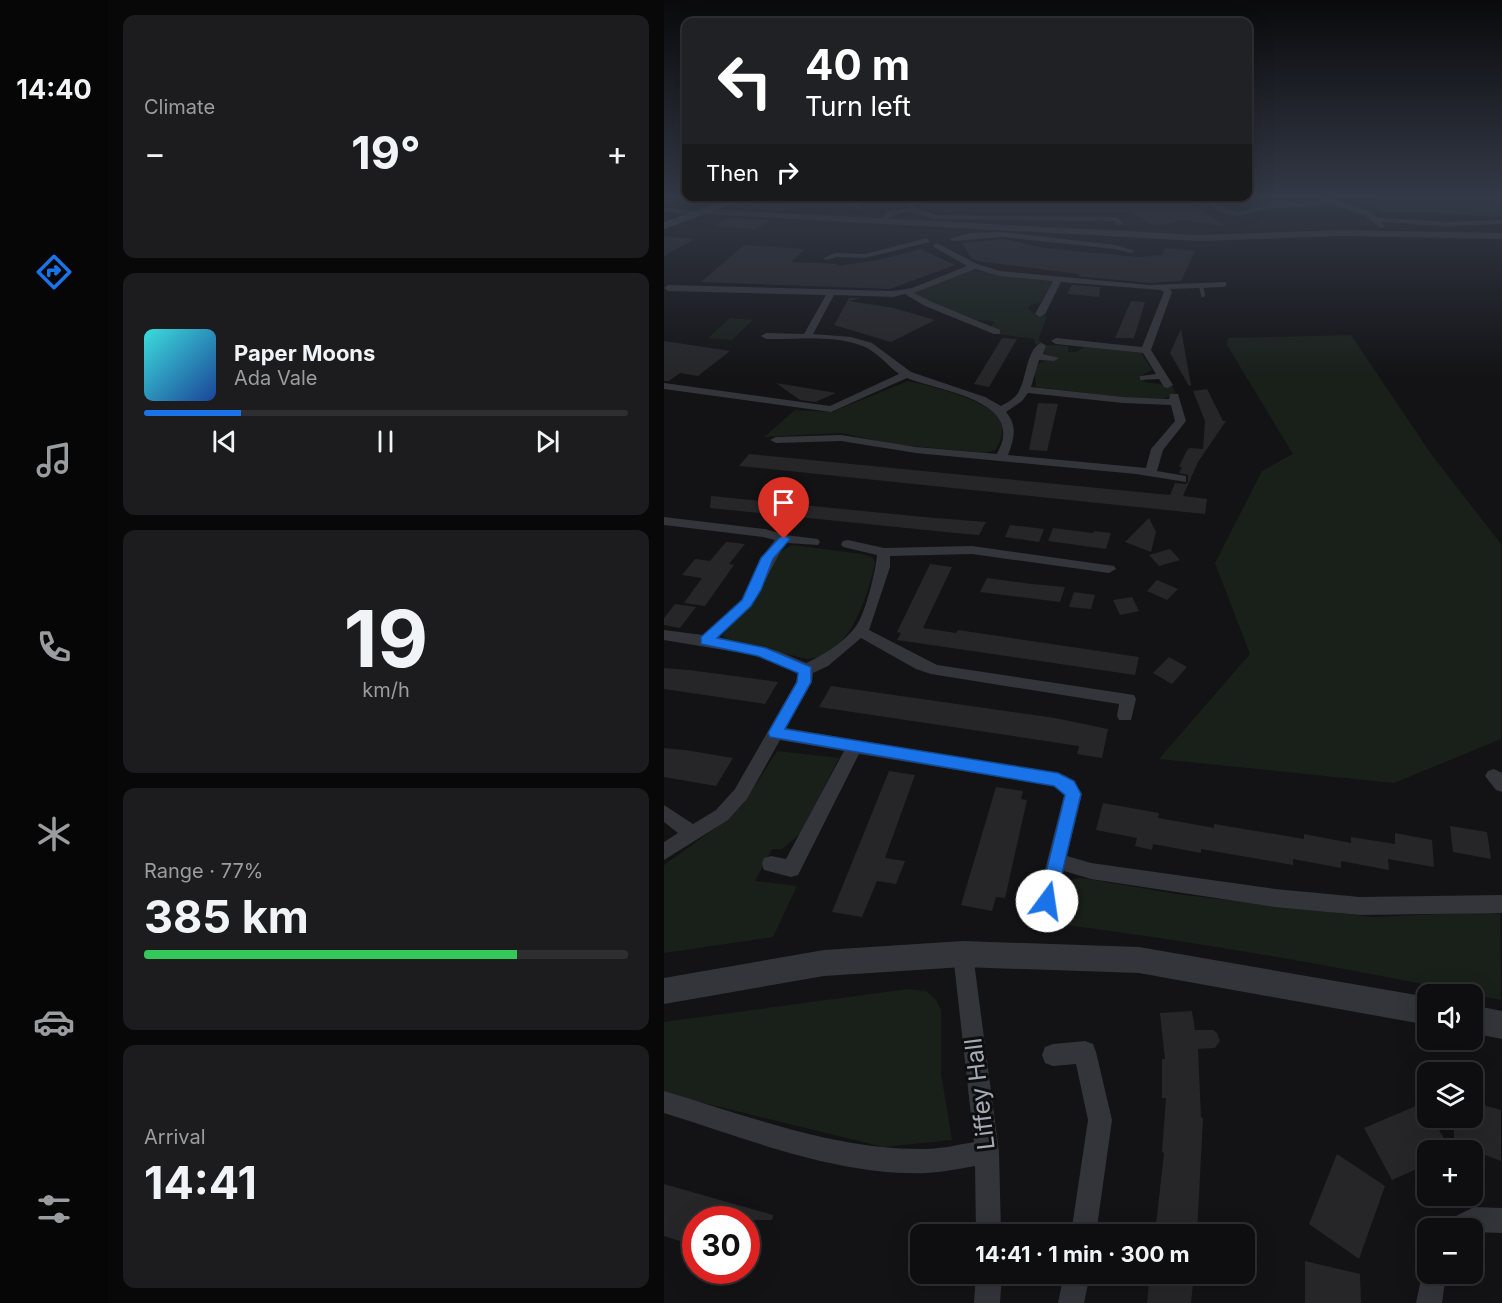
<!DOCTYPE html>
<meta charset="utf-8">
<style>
:root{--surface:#0e0e10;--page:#1c1c1e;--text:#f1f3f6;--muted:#9b9c9f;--line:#2e2e30;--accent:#1a73e8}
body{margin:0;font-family:Inter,sans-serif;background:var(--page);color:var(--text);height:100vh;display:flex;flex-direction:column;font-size:22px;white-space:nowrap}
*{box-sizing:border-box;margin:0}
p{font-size:20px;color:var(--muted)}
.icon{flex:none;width:33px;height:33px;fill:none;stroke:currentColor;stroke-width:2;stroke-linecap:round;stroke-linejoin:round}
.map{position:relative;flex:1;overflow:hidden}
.details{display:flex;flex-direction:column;gap:15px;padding:15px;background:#080809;width:556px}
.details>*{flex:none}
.guide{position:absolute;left:18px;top:18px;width:570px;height:183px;border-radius:12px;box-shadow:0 6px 24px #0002,0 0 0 2px var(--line);background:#202124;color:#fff;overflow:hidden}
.tools{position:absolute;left:753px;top:984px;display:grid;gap:12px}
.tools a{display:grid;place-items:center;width:66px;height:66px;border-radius:12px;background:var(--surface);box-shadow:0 6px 24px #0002,0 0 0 2px var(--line);font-size:30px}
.speed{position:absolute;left:18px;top:1206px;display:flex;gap:12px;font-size:30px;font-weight:700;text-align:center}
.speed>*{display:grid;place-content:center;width:78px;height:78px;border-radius:50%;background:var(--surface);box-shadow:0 6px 24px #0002,0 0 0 2px var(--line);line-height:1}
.speed .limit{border:9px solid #d22;background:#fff;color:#111}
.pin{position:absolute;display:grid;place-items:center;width:51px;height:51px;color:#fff;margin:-62px -26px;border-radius:50% 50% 50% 0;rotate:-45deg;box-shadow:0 0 6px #0007}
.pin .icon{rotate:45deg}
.me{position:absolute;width:66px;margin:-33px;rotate:14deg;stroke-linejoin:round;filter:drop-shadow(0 0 4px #0008)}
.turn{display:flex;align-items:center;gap:21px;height:126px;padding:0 24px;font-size:27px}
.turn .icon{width:78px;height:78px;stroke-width:2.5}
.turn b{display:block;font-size:42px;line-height:51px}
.then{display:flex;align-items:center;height:57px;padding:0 24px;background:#0003;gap:12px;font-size:22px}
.big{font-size:45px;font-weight:700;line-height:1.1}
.details .widget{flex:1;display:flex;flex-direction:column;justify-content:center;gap:9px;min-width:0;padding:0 21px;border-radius:12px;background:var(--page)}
.details .dial{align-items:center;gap:0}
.dial b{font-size:78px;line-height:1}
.song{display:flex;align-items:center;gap:18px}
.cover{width:72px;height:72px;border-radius:9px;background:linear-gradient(135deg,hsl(180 70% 55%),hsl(220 70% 35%))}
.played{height:6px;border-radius:3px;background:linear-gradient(90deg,var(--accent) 20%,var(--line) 20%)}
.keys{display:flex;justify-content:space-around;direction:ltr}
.heat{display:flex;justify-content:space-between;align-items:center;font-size:33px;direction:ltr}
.charge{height:9px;border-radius:4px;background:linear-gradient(90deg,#34c759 77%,var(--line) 0)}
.trip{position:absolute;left:246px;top:1224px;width:345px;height:60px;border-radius:12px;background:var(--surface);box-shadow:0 6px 24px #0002,0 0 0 2px var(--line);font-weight:700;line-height:60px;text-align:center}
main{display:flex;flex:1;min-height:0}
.tab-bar{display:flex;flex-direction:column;width:108px;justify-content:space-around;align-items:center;background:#060606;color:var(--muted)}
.tab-bar .icon{width:42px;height:42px}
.tab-bar .on{color:var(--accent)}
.tab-bar b{font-size:27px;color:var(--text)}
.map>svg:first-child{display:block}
.green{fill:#19201a}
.building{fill:#262629}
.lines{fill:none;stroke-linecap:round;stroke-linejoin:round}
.service{stroke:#34353a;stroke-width:4}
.minor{fill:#34353a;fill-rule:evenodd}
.tertiary{fill:#34353a;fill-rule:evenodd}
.secondary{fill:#42444a;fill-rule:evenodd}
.route{fill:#1a73e8;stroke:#114b97;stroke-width:1.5}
.labels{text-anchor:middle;stroke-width:6;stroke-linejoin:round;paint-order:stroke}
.near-street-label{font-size:24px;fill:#a4aab5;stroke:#0e0e10}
</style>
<main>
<nav class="tab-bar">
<b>14:40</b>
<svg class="icon on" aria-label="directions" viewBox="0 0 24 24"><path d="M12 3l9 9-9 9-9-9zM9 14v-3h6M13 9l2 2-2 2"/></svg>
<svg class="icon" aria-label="music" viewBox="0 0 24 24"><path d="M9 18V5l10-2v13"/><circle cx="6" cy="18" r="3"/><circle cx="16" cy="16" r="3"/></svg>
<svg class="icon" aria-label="phone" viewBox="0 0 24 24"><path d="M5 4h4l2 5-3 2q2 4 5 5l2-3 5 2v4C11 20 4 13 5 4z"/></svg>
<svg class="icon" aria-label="climate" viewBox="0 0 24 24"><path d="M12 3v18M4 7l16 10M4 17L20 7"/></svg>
<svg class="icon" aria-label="car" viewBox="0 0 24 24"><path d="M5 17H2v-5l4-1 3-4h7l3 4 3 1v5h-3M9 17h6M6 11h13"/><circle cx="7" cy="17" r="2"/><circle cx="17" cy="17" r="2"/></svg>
<svg class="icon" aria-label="filters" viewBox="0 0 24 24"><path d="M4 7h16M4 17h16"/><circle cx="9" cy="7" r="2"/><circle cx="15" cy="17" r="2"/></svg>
</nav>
<section class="details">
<div class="widget"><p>Climate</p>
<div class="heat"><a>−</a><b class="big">19°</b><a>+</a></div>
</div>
<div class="widget">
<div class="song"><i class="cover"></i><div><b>Paper Moons</b><p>Ada Vale</p></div></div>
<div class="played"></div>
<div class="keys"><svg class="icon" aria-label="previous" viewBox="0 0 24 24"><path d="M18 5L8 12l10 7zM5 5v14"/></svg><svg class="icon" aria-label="pause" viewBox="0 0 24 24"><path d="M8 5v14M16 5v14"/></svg><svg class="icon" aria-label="next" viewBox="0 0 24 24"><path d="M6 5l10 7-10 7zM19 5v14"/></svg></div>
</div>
<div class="widget dial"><b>19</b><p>km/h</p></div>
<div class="widget"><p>Range · 77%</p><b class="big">385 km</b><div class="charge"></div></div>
<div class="widget"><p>Arrival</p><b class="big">14:41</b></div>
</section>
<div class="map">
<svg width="838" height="1303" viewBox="0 0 838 1303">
<rect width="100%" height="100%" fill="#131315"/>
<path class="green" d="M584,195h54l15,6 -79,12 -11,-2 -12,-8 7,-4z
M304,270l81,10 3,2 -12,21 -10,2 -2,4 8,6 11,1 -9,24 9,5 21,1v6h8l9,-5 56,6 11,17 -10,5 3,7 27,4 4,7 -11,5h-37l-92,-11c-1,-14 -5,-27 16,-26l2,-4 -9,-3 -1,-6 -9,-4v-5l-44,-6 7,-2 -7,-5 4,-4 -17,-2 -37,-13 -27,-14z
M66,318l23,2 -21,20 -24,-2z
M687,335l80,119 70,90v195l-107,44 -235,-24 91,-105 -35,-91 47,-92 31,-17 -66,-109 1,-7z
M244,381c20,4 82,20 92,38 5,10 1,23 -5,31l-11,3 -92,-9 -51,-11 -77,4 31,-27 37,2z
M128,545l70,9 11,4 2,5c-8,35 -25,93 -68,96l-80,-20 -5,-4 32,-33 24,-49z
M113,751l62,7 -39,76 -18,15h-10l-17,32 42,5 -24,51 -109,16v-88l68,-49 12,-13z
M418,878l94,16 197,23 111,-5 16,2 1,86c-149,-31 -299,-58 -451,-77 2,-26 3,-43 32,-45z
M244,989l18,2 10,9 5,10v63l11,67 -69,7 -219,-54v-71z"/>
<path class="building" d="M706,195l131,2v19l-122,-3z
M266,196h250l46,31 -39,-7 -32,6 -25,-14h-191v-3h-12z
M95,199l36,4 -12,8 -41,-2z
M63,218l43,2 -14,10 -42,-4z
M0,236l30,3 -30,17z
M339,239l41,9 95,9 23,-2 3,-7 30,3 -14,30 -32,2 -72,-7 2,-2 -102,-13 -5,-2 -10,-16z
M80,245l61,4 -14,13 47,2 -2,2 42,-6 43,-11 34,16 -65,24 -189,-7z
M408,285l28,2 -1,10 -32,-3z
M185,298h11l-11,3 45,7 41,12 -44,22 -57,-17z
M467,301l14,1 -11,36h-19z
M517,329l10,56 -2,1 -19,-33z
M338,338l15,1 -28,48 -15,-3z
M0,341l66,10 -32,25 -18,-3 -11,8h-5z
M112,383l60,10 -21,9 -15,-2z
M543,389l16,32h3l-28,41 -15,34 24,3 -2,15 -466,-48 10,-12 421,41 5,-12 11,1 2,-2v-7l-9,-2 3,-6h-3l7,-15 3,-4 14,1 2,-28 -12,-30z
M374,403l20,1 -11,47 -18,-1z
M47,496l213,21 62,5 -7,13 -24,-2 -245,-25z
M485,518l7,14 -5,20 -26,-10z
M346,525l18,2 16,2 -5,13 -34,-5z
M389,528l40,5 1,-2 17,2 -5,16 -58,-8z
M62,542l19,2 -16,20 5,1 -29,41 -21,-3 18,-25 -20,-3 13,-16 15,2z
M506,549l10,11 -21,6 -10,-11z
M266,564l22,3 -29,61 33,5 2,-3 181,27 -4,18 -238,-35 4,-7 -4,-1z
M323,578l45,6 33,3 -5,15 -80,-10z
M493,580l21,9 -11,11 -20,-9z
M410,592l21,3 -4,14 -22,-2z
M468,597l7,14 -19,4 -7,-15z
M11,604l21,3 -16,21 -16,-3v-7z
M505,657l18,10 -15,17 -19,-11z
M0,668l25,2 89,12 -13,22 -101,-15z
M167,686l224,32 53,11 -6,29 -25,-4 2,-8 -260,-39z
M0,748l21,2 48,8 -17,28 -52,-9z
M225,771l26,4 -30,83 20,3 -9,23 -19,-3 -15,36 -30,-5z
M332,787l27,4 -2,8 6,1 -22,98 -9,-1 -4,14 -31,-6z
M439,803l56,10 -1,5 29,5 27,5v-4l90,15v-5l47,9v-6l44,7v-11l37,7 2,27 -46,-8 1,11 -48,-9v7l-48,-9v6l-92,-16v4l-48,-9 -1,6 -17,-4 2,-8 -41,-8z
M786,826l37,6 4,27 -38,-7z
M528,1011l3,19h18l4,3 3,8 -5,7 -17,1 3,68 2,1 -6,116h-42l9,-81 -2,-1 4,-54h-4v-39h3l-5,-46z
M808,1102l29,8v51l-29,-11h-18v-32h18z
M759,1103l5,15h4l19,32h-23v14l-36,16 -28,-52z
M673,1154l48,32 -26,73 -50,-35z
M0,1184l109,31 -1,5h-76v26l-32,-10z
M641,1261l55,13 1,29h-56z
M486,1274h44l-3,29h-44z"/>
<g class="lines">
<path class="service" d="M537,286l2,9"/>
<path class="minor" d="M655,195l52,17 4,5 69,5 58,-2v4l-58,2 -63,-4 4,4 -4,2 -16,-12 -38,-13 -18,4 -37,1 -33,8 -19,-3 -12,-9 3,-5 18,-3 -13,7 9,6 14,3 33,-8 48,-4 -7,-3z
M200,196h9l-15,10h4v4l-16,-3z
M238,196h7l7,12 20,7 182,2 5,7 -7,2 -1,-5 -180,-2c-18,-5 -34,-13 -49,3h-6l7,-11 22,-3z
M0,207l35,5 4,2 -4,2 -35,-5z
M339,232l112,13 20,6 -4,2 -16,-4 -112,-12 -50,4 -4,-2 21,-6z
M263,238l3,4 -65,16 -29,-1 -9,3 -4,-2 12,-5 30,1z
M273,243l40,21 23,7 149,14 77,-3v4l-3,1 -53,2 2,3 -21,58 22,35 -5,3 -4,-1 -5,-8 -19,1v-4l16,-2 -13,-21 -87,-9 -5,-3 5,-3 86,9 22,-55 -3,-2 -100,-8 -16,32 -5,3 -5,-3 18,-33 -53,-5 -25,-7 -61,24 18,9 68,28v4h-6l-69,-28 -20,-12 -12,3 -59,-2 -21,39 38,3 21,6 39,29 74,25 16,9c7,-4 15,-8 18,-15 8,-14 7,-41 22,-48l5,3 -3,8 16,4 -5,3 -15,-1 -8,27 92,10 46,2 1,-5h8l8,27 -23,29 -6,21 29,5v6l-50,-8 -220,-21 -75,-12 -65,2 -6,-3 6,-3 65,-2 75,12 81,7c2,-5 6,-12 6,-18 5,-38 -70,-47 -96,-58l-76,34 -167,-23v-6l166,23 69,-32c-11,-8 -21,-21 -34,-27 -29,-13 -68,-7 -99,-8l-5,-3 5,-3 38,1 22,-39 -158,-4 -4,-3 4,-3 225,6 19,-3 55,-22 -33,-19 -1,-2zM364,393l95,10 48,2 4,16 -24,28 -5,19 -138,-13c6,-16 10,-29 -2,-43l16,-11z
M0,517l101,12 20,6 33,4 2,3 -2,3 -31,-2 -5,6 -30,56 -34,32 60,14 28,12c18,-8 42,-23 52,-40 8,-13 18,-53 19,-68l-34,-8 -2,-3 2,-3 5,-1 36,8 88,-2 142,20 2,3 -7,4 -137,-19 -82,2v11l-21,63 68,35 197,30 2,4 -5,21h-12l-2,-4 2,-12 -188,-30 -15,-5 -55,-31 -33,28 -15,7 -1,9 -26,46 278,47 10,6 8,13 -15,62 24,7 184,26 85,8 142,-2v18l-142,2 -85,-8 -184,-28 -27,-8 -10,36 -7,3 -7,-3 -3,-6 27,-106 -10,-9 -195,-32 -61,121 -7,2 -27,-7 -2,-6 2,-6 7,-2 15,3 58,-108 -64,-11 -33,59 -19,21 -64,40v-18l14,-9 -14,-11v-17l29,19 23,-14 19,-21 61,-107 2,-9 -44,-18 -90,-15v-10l39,5 39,-36 23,-46 10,-13 -12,-3 -99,-12z
M830,769l8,4v19l-6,-2 -11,-14 3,-5z
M299,944l7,3 3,7 26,198 2,82h-25l-1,-68c-16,3 -33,6 -49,7 -89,3 -178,-34 -262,-60v-22c84,25 171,59 260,58 17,0 33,-4 50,-7l-21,-188 3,-7z
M421,1041l8,3 3,8 16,68 -16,114h-25l17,-114 -12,-56 -23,2 -8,-3 -3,-8 3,-8 8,-3z
M810,1207l28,1v25l-26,-1 -4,2v-6h-25l3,-9z
M764,1263v11h18l-4,29h-26l8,-38z
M312,1274h26l-2,29h-26z
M400,1274h26l-6,29h-26z"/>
<path class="tertiary" d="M42,209l493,26 142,-5 161,3v6l-161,-3 -142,5 -496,-27 -2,-2z
M299,941l176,6 289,50v28l-289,-52 -176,-6 -139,9 -160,28v-26l160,-28z
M808,1005l30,6v28l-30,-6z"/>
<path class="secondary" d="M74,196h16l-90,33v-7z"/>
</g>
<linearGradient id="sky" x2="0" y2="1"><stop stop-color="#0a0a0c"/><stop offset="0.52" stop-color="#333946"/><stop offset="1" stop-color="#333946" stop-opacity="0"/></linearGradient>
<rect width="838" height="378" fill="url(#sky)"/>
<path class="route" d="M120,535l6,4 -17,20 -12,31 -10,16 -34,32 49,10 45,19v15l-26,47 273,44 16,8 7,13 -27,113 -7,2 -6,-2 -2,-6 26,-106 -11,-9 -284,-49 -2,-4 29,-51 1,-9 -40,-17 -57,-12v-7l41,-37 19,-42 19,-21z"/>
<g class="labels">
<g class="near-street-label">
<text transform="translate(316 1094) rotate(-97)" y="8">Liffey Hall</text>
</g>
</g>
</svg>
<div class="tools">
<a><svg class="icon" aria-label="sound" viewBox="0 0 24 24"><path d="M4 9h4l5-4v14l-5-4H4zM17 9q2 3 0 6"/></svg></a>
<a><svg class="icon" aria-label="layers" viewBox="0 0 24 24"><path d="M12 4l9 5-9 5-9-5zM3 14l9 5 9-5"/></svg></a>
<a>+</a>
<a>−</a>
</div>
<div class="speed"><div class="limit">30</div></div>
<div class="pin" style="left:120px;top:539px;background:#d93025"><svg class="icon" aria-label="arrive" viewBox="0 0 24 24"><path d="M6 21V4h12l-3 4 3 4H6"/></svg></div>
<svg class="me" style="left:383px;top:901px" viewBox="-20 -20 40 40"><circle r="19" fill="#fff"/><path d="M0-13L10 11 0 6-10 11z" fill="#1a73e8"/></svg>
<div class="trip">14:41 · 1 min · 300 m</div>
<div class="guide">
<div class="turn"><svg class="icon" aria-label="left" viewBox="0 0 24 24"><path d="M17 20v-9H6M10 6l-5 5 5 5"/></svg><div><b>40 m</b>Turn left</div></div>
<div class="then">Then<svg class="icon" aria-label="right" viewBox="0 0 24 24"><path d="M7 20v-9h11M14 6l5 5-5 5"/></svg></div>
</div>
</div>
</main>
